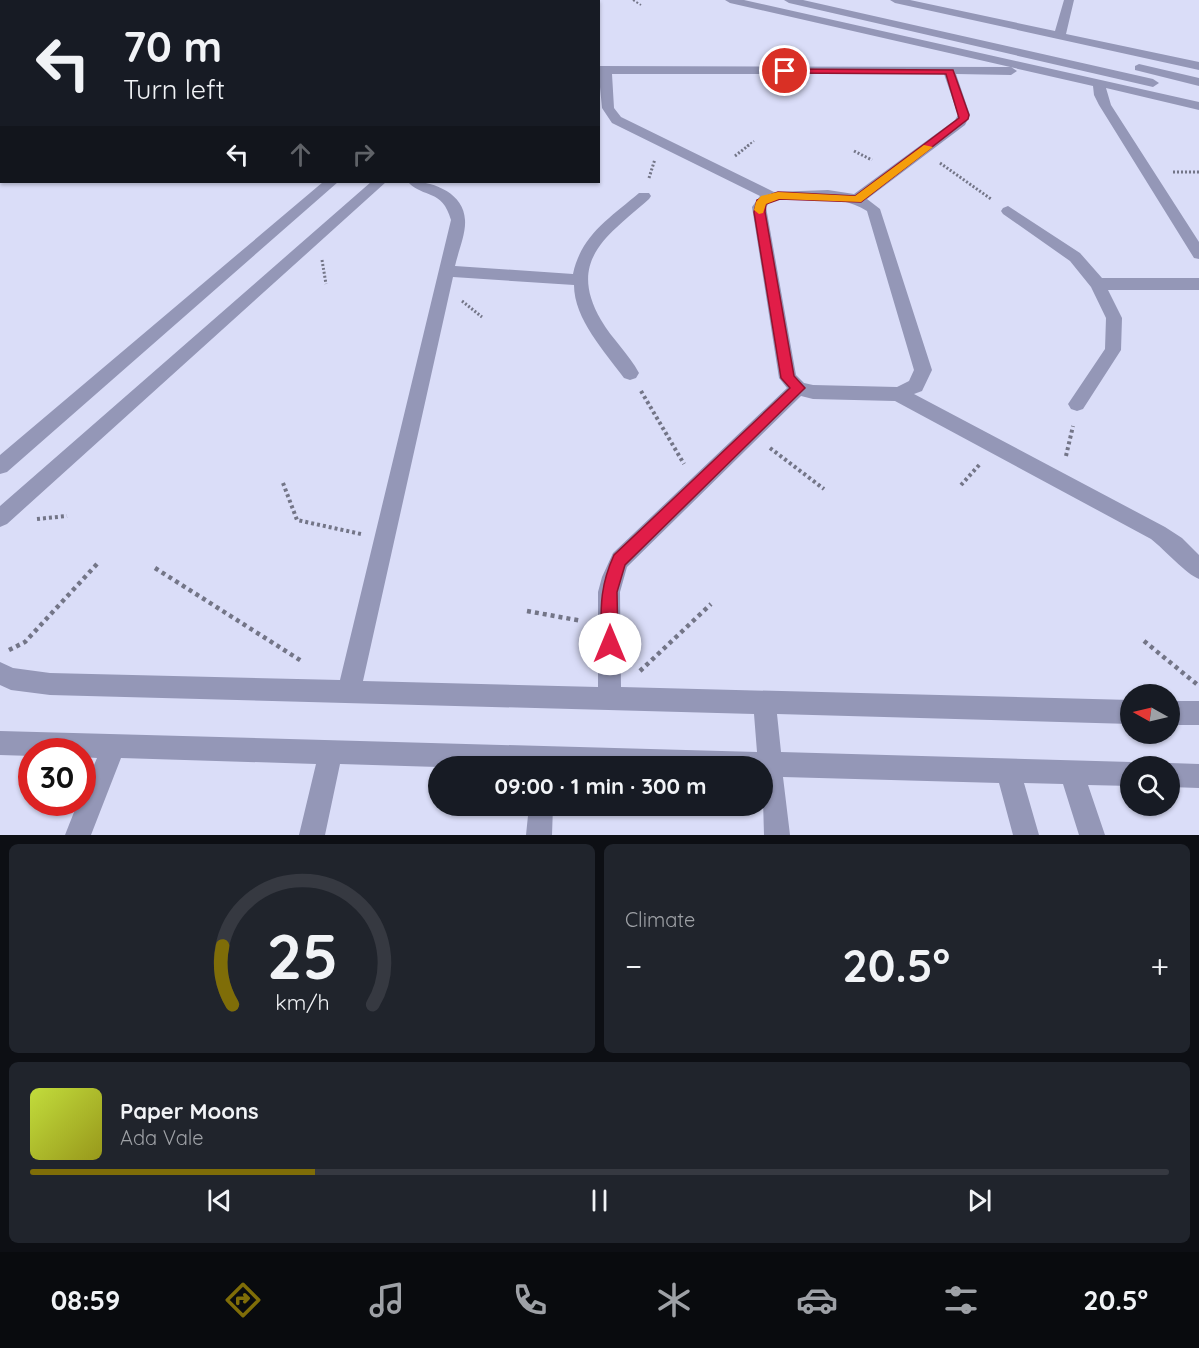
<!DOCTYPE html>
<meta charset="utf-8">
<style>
:root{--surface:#171b24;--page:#20242c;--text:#f1f3f6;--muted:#9ea1a6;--line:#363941;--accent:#7f6d08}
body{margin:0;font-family:Quicksand,sans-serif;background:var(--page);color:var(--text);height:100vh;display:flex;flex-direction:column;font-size:22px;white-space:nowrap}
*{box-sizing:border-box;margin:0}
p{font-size:20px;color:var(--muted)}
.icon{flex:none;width:33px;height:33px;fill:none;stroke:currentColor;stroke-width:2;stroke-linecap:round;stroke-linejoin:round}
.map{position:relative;height:835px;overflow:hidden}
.sheet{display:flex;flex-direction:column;gap:9px;padding:9px;background:#0d0f14;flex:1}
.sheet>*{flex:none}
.guide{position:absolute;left:0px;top:0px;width:600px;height:183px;box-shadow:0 2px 4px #0004;background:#171b24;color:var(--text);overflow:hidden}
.needle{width:39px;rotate:278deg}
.fabs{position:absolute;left:1120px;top:684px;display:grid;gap:12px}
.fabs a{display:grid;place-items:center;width:60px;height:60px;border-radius:50%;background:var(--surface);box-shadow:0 2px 4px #0004;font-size:30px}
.speed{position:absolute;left:18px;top:738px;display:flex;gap:12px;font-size:30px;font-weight:700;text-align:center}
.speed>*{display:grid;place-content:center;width:78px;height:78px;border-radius:50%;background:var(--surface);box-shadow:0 2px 4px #0004;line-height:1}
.speed .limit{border:9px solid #d22;background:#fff;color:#111}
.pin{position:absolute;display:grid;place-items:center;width:51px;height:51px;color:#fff;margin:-26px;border:3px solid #fff;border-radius:50%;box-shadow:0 2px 6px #0007}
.me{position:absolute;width:66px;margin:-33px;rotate:0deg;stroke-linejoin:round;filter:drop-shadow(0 0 4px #0008)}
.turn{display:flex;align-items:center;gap:21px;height:126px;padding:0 24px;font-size:27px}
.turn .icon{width:78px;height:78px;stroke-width:2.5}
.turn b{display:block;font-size:42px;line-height:51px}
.lanes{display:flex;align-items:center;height:57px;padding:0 24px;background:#0003;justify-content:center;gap:30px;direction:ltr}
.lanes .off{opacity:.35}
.big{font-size:45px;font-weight:700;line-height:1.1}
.sheet .tile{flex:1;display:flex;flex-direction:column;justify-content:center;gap:9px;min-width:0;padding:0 21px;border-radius:9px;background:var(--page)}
.sheet .dial{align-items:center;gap:0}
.dial svg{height:156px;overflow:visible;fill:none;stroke:var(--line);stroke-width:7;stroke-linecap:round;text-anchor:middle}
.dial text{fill:var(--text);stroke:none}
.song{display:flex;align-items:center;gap:18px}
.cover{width:72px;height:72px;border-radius:9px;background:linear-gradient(135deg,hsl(70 70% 55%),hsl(60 70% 35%))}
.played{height:6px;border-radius:3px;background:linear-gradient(90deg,var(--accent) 25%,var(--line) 25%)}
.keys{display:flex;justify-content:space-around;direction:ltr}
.heat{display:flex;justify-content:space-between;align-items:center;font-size:33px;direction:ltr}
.sheet .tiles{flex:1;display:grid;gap:9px;grid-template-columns:1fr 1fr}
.tile:last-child{grid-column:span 2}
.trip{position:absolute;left:428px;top:756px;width:345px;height:60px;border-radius:30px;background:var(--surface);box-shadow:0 2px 4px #0004;font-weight:700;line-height:60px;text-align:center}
.menu{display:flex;height:96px;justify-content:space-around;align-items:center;background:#090b0e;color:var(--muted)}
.menu .icon{width:42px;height:42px}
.menu .selected{color:var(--accent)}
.menu b{font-size:27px;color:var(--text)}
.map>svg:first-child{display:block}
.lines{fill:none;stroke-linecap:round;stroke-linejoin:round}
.path-far3{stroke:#737587;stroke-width:2;stroke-dasharray:2 2;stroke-linecap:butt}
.path-far2{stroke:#737587;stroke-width:3;stroke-dasharray:2 2;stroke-linecap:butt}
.path-far1{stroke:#737587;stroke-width:4;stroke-dasharray:3 3;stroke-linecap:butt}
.path{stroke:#737587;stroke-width:4.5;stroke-dasharray:4 4;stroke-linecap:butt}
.minor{fill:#9497b7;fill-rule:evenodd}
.route{fill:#e11d48;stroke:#92132f;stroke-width:1.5}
.slow{fill:#f59e0b}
</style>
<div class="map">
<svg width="1199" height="835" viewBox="0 0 1199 835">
<rect width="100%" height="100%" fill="#daddf8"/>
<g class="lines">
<path class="path-far3" d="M633,0l8,5
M747,146l7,-5"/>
<path class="path-far2" d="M854,151l18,9
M735,156l14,-11
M940,163l51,36
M1173,172h26
M649,178l6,-19
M322,260l4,24
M462,301l20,16"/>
<path class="path-far1" d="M641,391l43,73
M770,448l54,41
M1066,456l7,-30
M283,483l14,37 64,14
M961,485l20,-22
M37,519l30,-3"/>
<path class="path" d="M155,568l148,94
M527,611l55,10
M1144,641l55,45
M9,650l16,-8 72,-78
M640,671l71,-67"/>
<path class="minor" d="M536,0h10l-11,2z
M577,0h11l-12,2z
M725,0h19l455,102v8l-93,-22 5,17 88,137v17l-5,-1 -95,-153 -5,-10 -1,-9 -363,-83z
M784,0h19l350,79 6,4 -6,4 -364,-84z
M890,0h20l145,31 9,-31h10l-8,34 133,28v8l-304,-67z
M1139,64l60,14v8l-64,-16v-4z
M598,66l413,1 6,4 -6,4 -55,-1 14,41 -5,10 -98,74 13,10 52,161 -10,21 -8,3 251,133 17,11 17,17v24c-13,-5 -34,-29 -48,-40l-256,-138 -82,-2 -12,-3 -174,171 -7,25 1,95 510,13v24l-354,-10 4,38 350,10 9,3 -9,1v20l-43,-1 17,50h-26l-16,-51 -39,-1 15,52h-26l-14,-52 -216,-6 7,58h-26l-2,-69 -324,1 -98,-3 -15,71h-26l17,-71 -195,-6 -30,77h-26l13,-33h4v-9l15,-35 -15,-1v-5h-50v4l-32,-1v-24l757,21 -3,-38 -704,-19 -39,-5 -11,-5v-23l13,6 37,5 290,7 111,-460c-9,-32 -27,-21 -43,-38 22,-2 56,10 57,38 1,14 -7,32 -10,46l118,8c8,-39 38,-57 66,-81h10l2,3 -2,3c-40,36 -83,60 -48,121 11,19 28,34 38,53l-3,5 -6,2 -6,-2c-19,-26 -50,-59 -50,-93l-121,-8 -90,404 235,6v-95l4,-15 11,-24 174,-165 -8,-10 -27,-171 8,-11 -148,-73 -10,-15zM612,74h332l14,41 -3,5 -101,74 -26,-4 -54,2 -153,-75 -7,-9zM779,199c29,1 62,-5 88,12l47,159 -5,11 -12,6 -84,-2 -9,-2 -8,-8 -30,-168 4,-5z
M323,182h15l-331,290 -7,2v-19z
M371,182h15l-379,342 -7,3v-21z
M1008,206l72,47 22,25h97v12h-91l14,28 -1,32 -38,59 -6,2 -6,-2 -3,-5 37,-55 1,-31 -15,-31 -21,-26 -67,-47 -2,-3 2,-3z
M1170,701h29v24h-29z
M1170,763l29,1v24l-29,-1v-21h-9z
M529,806h24l-1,29h-26z"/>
</g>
<path class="route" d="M782,69l171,1 16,45 -1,4 -107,83 -81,-3 -14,5 -1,8 29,164 11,12 -180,177 -8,27 1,52 -2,6 -6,3 -6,-3 -3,-6c0,-35 -2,-56 13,-89l176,-167 -9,-10 -27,-166 3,-12 21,-8 77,4 104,-78 -13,-44 -161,-1 -4,-2z"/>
<path class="slow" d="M924,145l9,2 -72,55 -82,-3 -13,5 -3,9 -4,1 -5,-4 2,-8 5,-6 17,-4 77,4z"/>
</svg>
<div class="fabs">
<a><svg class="needle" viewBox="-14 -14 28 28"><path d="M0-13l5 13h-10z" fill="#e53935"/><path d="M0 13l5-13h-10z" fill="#9ea1a6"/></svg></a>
<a><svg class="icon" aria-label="search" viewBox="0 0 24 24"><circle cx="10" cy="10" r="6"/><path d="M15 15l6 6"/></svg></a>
</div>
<div class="speed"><div class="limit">30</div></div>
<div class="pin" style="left:785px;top:71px;background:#d93025"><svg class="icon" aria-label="arrive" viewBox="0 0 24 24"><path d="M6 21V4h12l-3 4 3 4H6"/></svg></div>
<svg class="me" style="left:610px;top:644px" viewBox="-20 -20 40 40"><circle r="19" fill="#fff"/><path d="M0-13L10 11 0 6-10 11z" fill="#e11d48"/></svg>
<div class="trip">09:00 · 1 min · 300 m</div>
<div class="guide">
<div class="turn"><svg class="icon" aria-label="left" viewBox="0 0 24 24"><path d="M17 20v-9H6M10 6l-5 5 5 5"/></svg><div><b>70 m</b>Turn left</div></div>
<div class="lanes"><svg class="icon" aria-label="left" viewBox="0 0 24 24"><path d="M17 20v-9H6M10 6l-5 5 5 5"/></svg><svg class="icon off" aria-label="ahead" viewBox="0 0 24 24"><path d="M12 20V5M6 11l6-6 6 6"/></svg><svg class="icon off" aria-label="right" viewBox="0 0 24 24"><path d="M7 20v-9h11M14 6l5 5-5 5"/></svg></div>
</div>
</div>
<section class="sheet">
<div class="tiles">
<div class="tile dial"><svg viewBox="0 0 100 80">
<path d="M14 69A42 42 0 1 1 86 69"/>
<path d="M14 69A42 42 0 0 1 9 39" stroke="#7f6d08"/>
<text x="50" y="56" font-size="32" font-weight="700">25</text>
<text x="50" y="72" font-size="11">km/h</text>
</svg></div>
<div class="tile"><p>Climate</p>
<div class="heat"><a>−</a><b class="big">20.5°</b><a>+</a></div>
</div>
<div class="tile">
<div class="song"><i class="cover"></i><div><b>Paper Moons</b><p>Ada Vale</p></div></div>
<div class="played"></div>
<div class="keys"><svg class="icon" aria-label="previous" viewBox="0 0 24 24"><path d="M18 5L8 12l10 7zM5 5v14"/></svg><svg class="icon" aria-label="pause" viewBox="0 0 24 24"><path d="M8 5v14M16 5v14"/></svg><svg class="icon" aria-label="next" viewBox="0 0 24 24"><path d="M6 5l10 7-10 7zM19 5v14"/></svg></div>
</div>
</div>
</section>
<nav class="menu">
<b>08:59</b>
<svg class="icon selected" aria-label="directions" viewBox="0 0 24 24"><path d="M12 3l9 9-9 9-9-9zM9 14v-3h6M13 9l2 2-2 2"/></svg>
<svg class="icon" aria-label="music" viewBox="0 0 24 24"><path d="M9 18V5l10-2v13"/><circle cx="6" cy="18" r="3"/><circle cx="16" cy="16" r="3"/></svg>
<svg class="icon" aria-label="phone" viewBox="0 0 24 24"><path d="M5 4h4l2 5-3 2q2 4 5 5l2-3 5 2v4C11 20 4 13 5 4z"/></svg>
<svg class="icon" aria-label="climate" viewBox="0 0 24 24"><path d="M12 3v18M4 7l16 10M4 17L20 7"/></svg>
<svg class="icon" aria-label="car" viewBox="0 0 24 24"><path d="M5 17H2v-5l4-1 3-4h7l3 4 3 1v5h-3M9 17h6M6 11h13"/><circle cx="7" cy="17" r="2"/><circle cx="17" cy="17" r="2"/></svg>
<svg class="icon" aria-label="filters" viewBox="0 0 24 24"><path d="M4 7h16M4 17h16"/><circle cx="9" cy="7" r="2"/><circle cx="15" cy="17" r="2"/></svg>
<b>20.5°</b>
</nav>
